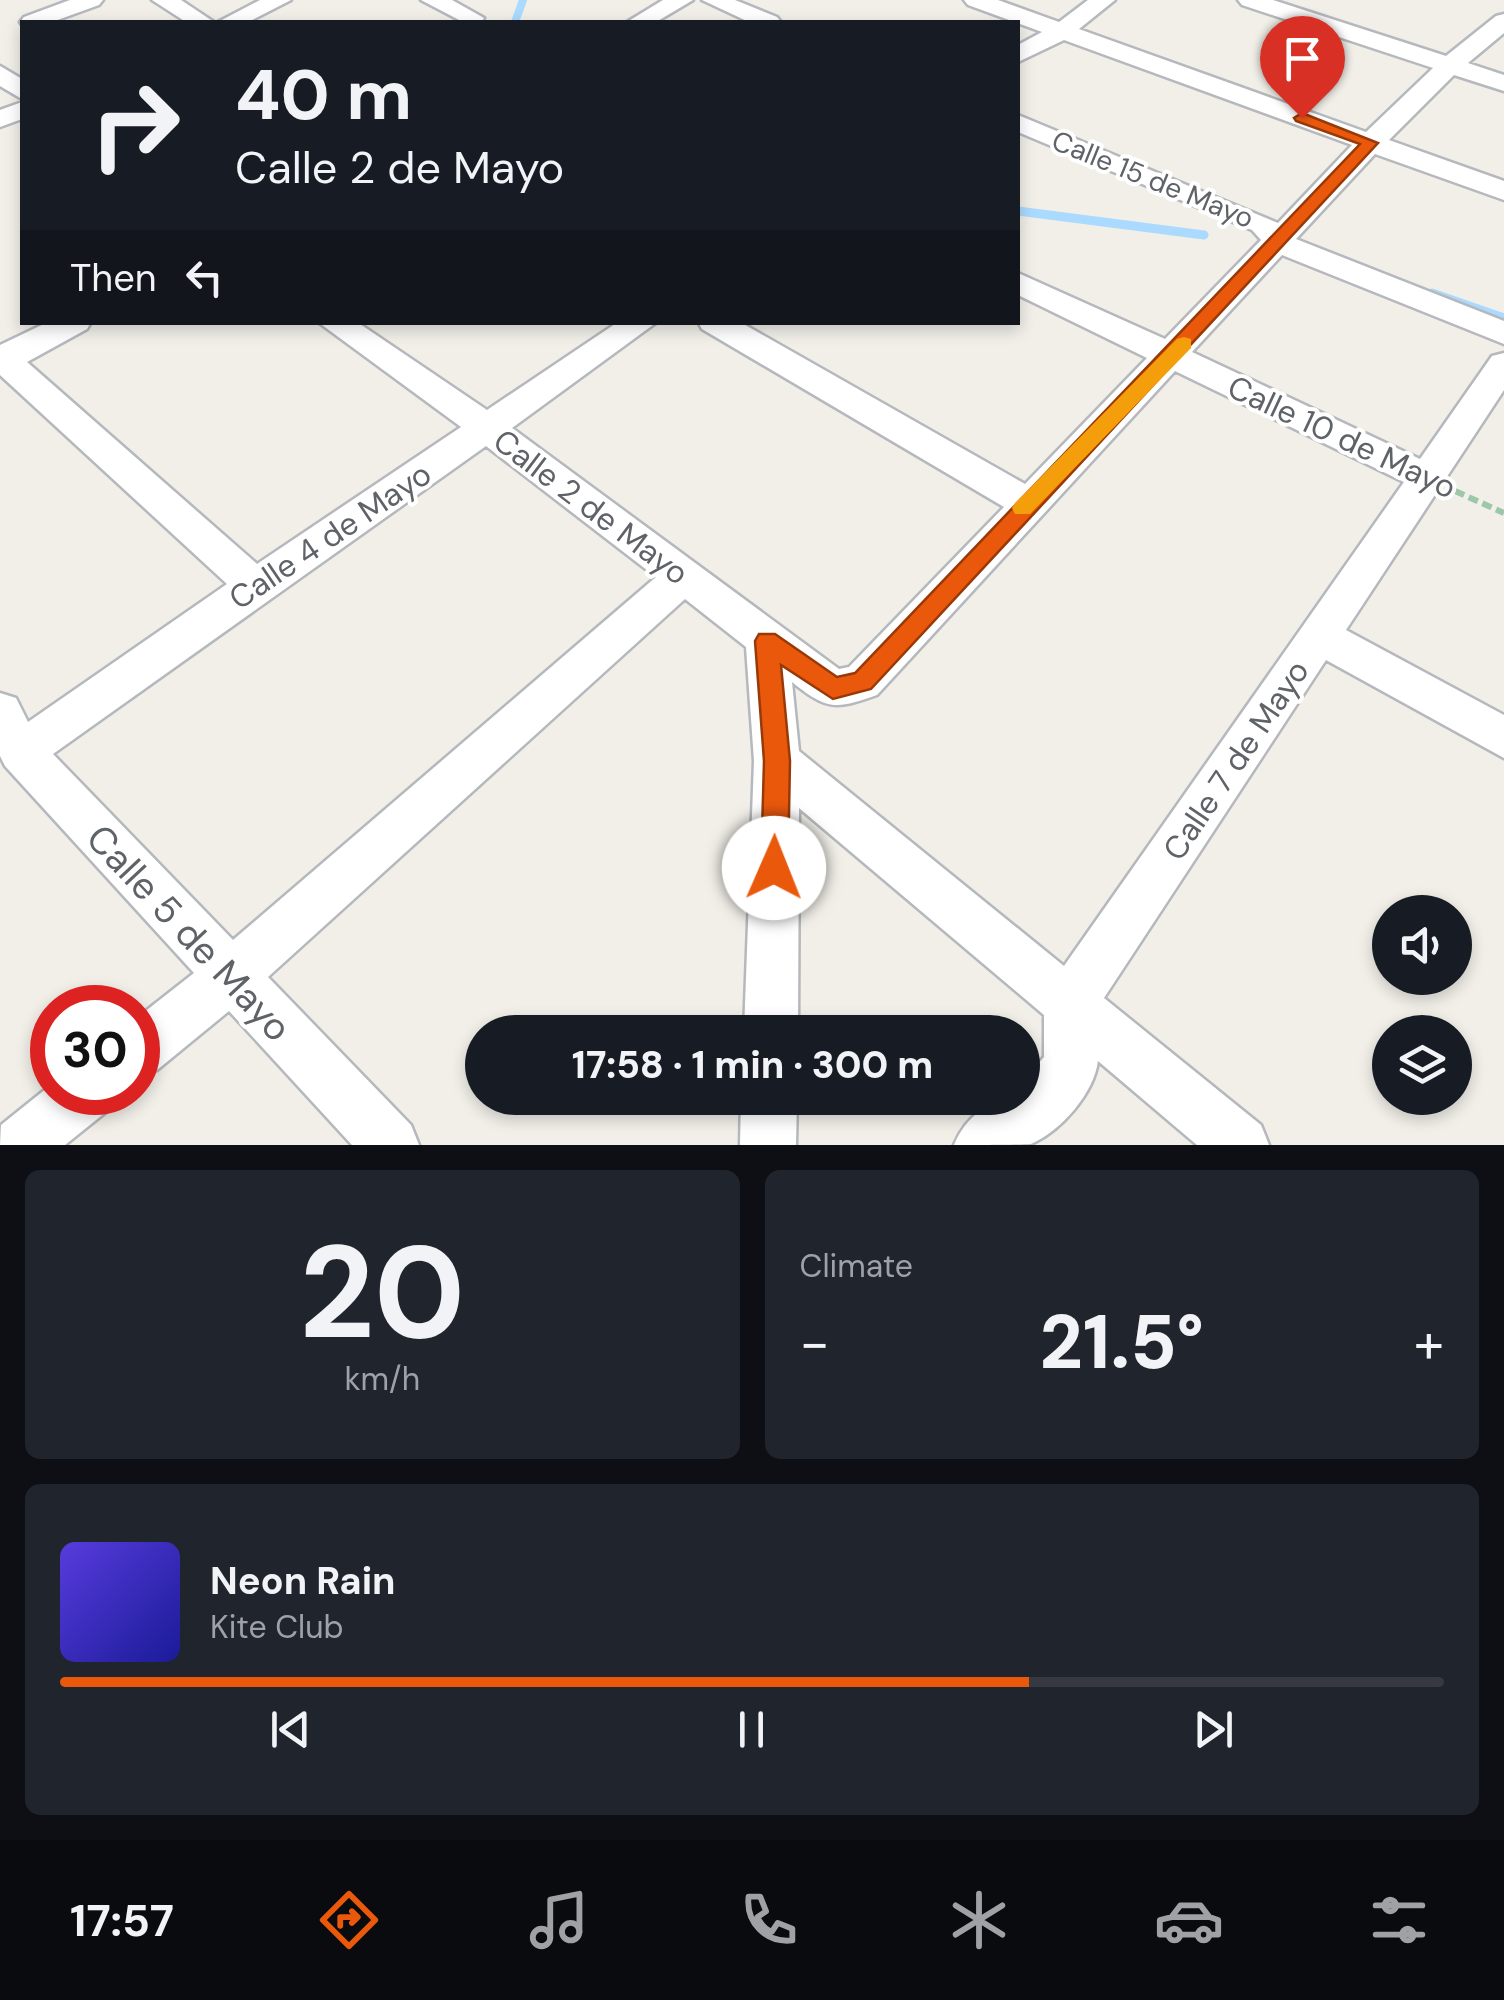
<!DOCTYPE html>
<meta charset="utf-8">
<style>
:root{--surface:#171b24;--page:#20242c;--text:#f1f3f6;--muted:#9ea1a6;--line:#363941;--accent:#ea580c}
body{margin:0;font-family:"DM Sans",sans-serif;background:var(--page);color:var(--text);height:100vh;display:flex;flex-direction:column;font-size:38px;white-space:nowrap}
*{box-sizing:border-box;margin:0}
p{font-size:32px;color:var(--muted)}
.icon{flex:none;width:55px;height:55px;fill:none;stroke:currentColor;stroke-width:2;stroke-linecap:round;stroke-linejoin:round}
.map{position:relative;height:1145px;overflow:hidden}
.sheet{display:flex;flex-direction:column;gap:25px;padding:25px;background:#0d0f14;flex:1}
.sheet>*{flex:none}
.hud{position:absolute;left:20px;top:20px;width:1000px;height:305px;border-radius:0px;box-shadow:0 5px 15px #0003;background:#171b24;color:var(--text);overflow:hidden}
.fabs{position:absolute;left:1372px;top:895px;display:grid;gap:20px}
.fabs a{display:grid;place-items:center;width:100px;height:100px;border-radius:50%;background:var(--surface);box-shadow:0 5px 15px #0003;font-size:50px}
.speed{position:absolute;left:30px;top:985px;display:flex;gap:20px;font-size:50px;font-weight:700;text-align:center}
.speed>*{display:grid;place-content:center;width:130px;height:130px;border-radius:50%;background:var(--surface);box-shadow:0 5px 15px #0003;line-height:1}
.speed .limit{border:15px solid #d22;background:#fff;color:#111}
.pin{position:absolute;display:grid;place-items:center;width:85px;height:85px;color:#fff;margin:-102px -42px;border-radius:50% 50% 50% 0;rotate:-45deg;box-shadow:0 0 10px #0007}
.pin .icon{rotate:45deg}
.me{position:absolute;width:110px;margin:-55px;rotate:1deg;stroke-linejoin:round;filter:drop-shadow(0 0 8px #0008)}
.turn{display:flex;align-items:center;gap:35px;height:210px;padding:0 50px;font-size:45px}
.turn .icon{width:130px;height:130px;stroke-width:2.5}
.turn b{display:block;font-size:70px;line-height:85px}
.then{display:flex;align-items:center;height:95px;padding:0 50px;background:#0003;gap:20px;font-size:38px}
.big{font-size:75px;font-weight:800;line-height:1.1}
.sheet .widget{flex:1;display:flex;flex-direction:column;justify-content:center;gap:15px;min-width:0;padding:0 35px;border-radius:15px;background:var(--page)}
.sheet .dial{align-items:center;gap:0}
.dial b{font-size:130px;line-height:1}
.song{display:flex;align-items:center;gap:30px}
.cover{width:120px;height:120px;border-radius:15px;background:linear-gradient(135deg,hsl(250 70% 55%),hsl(240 70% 35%))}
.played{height:10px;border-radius:5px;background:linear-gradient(90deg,var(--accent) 70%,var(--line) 70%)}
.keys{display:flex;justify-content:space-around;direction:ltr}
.heat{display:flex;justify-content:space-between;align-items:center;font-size:55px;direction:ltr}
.sheet .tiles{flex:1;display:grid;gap:25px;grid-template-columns:1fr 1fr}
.widget:last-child{grid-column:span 2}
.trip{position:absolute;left:465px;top:1015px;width:575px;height:100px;border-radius:50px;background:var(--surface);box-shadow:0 5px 15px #0003;font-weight:800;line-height:100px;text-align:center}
.dock{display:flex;height:160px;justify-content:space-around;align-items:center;background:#090b0e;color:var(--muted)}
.dock .icon{width:70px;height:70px}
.dock .active{color:var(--accent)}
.dock b{font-size:45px;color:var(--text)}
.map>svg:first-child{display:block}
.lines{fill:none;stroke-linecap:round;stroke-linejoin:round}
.stream-far1{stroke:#aadaff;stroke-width:8}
.stream{stroke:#aadaff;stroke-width:9}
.minor-casing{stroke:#b5b8bc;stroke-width:5}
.path{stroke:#9cc7a9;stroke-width:6;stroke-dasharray:10 5;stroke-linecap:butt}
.minor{fill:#fff;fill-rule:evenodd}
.route{fill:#ea580c;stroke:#983908;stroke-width:2.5}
.slow{fill:#f59e0b}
.labels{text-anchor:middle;stroke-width:8;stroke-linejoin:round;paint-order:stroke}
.far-street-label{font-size:28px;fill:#5f6368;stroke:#fff}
.street-label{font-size:32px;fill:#5f6368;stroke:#fff}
.near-street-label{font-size:38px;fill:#5f6368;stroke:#fff}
</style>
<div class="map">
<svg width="1504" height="1145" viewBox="0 0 1504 1145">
<rect width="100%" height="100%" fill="#f1efe8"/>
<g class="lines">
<path class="stream-far1" d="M515,22l8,-22"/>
<path class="stream" d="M1018,211l186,24
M1432,293l72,25"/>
<g class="minor-casing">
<path id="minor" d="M70,0h33l-4,5 -47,17 -30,3 -2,-3 4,-5z
M152,0h29l33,22h-28z
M260,0h31l-43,22h-30z
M421,0h31l32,18 -3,4h-18z
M663,0h30l-37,22h-29z
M702,0h33l42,17 4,5h-32z
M964,0h34l61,22 29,-22h27l-36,29 287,103 67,-64 -191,-63 -4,-5h35l173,56 50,-40 8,-2v19l-36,30 36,12v16l-50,-16 -65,65 115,41v19l-129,-46 -79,85 208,82v23l-222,-89 -90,97 228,107 72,-103 12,-3v37l-158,240 158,85v43l-178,-98 -222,338 157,127 8,20h-72l-99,-84c-4,32 -37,70 -67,83 -15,1 -59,1 -77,1 12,-29 37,-47 68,-47v-16l22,-25v-42l-245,-207 -1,224h-54l10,-271 -8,-114 -61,-48 -417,378 143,148 8,20h-67l-123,-134 -72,59 -19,8v-61l56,-44 -189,-207 -5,-10v-63l16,5 12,24 199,-138 -227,-209v-30l48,-23h43l-4,7 -60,33 230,202 204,-137 -143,-105h39l130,88 131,-88h39l-145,106 327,241 10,-2 155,-160 -302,-178 -4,-7h42l285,162 122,-126 -129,-63v-22l147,66 96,-99 -9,-10 -234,-98v-17l260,108 74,-78 -288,-105 -46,22v-17l24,-13 -74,-27zM1175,371l229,111 -340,484 -265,-215 -7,-69c35,28 43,28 85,13zM486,446l170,131 -423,363 -180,-186z
M0,66l22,13v20l-22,-13z
M22,102v17l-22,8v-17z
M52,1084v8h61l-7,20 -41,33h-65l1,-20z
M741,1098h56l-1,47h-56z"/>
</g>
<path class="path" d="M1455,491l49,22"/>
<use href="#minor" class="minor"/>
</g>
<path class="route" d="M1302,113l76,30 -507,546 -38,10 -52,-34 9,96 -2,107 -4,10 -10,4 -9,-4 -4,-10 3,-107 -9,-120 4,-7h16l62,43 18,-4 505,-529 -64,-23 -2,-3z"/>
<path class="slow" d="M1184,337l7,2v9l-161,166h-15l-3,-6 3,-5 162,-164z"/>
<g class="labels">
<g class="far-street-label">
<text transform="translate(1153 179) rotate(22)" y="10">Calle 15 de Mayo</text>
</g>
<g class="street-label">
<text transform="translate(1342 437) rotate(25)" y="11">Calle 10 de Mayo</text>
<text transform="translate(591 507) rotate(37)" y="11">Calle 2 de Mayo</text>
<text transform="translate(330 536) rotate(-34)" y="11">Calle 4 de Mayo</text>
<text transform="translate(1236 760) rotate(-56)" y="11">Calle 7 de Mayo</text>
</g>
<g class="near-street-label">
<text transform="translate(189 933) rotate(47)" y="13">Calle 5 de Mayo</text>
</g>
</g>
</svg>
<div class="fabs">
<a><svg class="icon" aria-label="sound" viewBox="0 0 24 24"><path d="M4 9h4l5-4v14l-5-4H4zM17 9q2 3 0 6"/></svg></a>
<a><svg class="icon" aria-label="layers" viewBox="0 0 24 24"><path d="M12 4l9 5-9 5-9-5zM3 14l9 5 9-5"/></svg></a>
</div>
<div class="speed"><div class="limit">30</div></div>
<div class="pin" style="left:1302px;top:118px;background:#d93025"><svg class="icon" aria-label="arrive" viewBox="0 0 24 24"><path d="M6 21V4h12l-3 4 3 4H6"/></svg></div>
<svg class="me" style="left:774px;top:868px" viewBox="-20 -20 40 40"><circle r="19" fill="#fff"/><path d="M0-13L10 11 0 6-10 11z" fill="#ea580c"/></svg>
<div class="trip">17:58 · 1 min · 300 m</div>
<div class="hud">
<div class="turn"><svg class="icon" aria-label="right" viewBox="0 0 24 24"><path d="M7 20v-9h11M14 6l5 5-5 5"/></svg><div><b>40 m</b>Calle 2 de Mayo</div></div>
<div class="then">Then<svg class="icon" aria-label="left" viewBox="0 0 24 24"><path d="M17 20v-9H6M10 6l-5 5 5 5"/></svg></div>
</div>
</div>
<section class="sheet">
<div class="tiles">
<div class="widget dial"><b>20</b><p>km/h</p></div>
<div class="widget"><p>Climate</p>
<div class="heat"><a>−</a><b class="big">21.5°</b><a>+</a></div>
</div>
<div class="widget">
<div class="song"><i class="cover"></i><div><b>Neon Rain</b><p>Kite Club</p></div></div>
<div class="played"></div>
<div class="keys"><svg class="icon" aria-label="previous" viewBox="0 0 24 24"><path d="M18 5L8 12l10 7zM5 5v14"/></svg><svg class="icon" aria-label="pause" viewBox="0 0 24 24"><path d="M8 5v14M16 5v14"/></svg><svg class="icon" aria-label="next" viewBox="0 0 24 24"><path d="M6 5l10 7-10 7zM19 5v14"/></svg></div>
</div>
</div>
</section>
<nav class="dock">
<b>17:57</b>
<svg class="icon active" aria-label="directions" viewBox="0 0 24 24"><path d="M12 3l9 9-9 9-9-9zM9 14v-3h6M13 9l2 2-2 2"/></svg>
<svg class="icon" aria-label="music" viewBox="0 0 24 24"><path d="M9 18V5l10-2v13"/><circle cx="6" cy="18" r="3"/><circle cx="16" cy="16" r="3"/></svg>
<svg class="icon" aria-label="phone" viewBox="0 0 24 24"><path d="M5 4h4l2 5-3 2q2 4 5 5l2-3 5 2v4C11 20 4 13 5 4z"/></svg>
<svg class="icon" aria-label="climate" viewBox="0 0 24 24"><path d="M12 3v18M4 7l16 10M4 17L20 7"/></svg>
<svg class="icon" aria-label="car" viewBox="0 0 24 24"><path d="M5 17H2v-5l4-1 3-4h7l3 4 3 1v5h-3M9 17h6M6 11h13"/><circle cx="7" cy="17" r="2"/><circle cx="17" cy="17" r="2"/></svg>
<svg class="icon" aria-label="filters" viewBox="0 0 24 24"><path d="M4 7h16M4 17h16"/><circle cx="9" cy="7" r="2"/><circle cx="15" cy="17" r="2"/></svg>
</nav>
